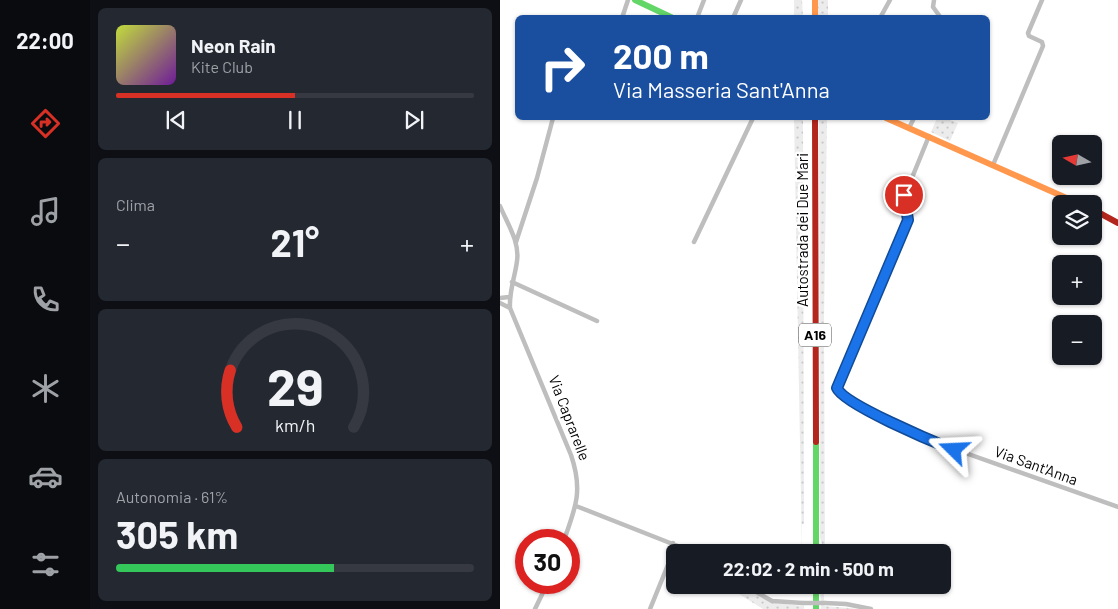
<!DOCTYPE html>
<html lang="it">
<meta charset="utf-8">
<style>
:root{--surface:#171b24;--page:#242831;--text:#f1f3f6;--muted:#9ea1a6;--line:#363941;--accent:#d93025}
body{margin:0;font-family:Barlow,sans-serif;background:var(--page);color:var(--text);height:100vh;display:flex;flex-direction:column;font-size:19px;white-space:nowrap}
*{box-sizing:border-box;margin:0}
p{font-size:16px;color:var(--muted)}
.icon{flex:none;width:28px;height:28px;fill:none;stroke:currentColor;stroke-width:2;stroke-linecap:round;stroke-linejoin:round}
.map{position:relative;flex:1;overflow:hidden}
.sheet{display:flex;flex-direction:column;gap:8px;padding:8px;background:#0d0f14;width:410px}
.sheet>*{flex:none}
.hud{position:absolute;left:15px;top:15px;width:475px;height:105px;border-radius:8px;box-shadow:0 1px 4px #0004;background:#1a4fa0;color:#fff;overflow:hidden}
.needle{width:32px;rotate:279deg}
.fabs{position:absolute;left:552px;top:135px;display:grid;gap:10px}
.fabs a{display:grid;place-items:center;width:50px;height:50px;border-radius:8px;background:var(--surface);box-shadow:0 1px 4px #0004;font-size:25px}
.speed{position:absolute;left:15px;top:529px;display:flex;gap:10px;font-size:25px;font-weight:700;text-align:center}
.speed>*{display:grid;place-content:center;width:65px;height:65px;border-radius:50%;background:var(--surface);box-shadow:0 1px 4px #0004;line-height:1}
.speed .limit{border:8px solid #d22;background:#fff;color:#111}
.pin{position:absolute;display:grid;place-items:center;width:42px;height:42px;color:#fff;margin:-21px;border:2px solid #fff;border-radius:50%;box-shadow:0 1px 5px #0007}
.me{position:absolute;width:55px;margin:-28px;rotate:291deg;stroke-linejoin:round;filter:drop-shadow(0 0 4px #0008)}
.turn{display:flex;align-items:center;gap:18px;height:105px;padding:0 15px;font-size:22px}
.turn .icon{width:65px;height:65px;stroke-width:2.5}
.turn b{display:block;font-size:35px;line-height:42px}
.big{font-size:38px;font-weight:700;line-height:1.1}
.sheet .tile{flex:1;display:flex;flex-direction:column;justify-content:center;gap:8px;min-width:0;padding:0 18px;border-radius:8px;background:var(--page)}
.sheet .dial{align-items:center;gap:0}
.dial svg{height:130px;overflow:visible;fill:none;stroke:var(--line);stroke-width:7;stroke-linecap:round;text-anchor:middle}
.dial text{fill:var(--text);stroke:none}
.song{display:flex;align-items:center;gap:15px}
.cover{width:60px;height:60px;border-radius:8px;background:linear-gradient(135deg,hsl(70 70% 55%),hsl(280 70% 35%))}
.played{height:5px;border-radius:2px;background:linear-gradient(90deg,var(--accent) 50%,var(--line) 50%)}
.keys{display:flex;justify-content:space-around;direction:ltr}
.heat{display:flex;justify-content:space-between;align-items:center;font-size:28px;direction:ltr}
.charge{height:8px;border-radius:4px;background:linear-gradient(90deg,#34c759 61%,var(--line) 0)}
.trip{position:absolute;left:166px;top:544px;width:285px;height:50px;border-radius:8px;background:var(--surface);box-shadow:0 1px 4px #0004;font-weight:700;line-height:50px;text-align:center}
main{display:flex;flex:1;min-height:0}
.tabs{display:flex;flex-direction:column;width:90px;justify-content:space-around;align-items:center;background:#090b0e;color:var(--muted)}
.tabs .icon{width:35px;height:35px}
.tabs .selected{color:var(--accent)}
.tabs b{font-size:22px;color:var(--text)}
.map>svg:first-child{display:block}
.grass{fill:url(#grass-dots)}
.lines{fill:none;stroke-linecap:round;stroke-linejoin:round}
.street{stroke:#bebebe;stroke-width:4.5}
.fast{stroke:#63d668;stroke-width:6}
.slow{stroke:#ff974d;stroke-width:6}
.jam{stroke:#b3261e;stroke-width:6}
.street-bridge{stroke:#bebebe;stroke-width:4.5}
.route-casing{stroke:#114b97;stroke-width:12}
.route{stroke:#1a73e8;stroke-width:9}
.labels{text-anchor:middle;stroke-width:5;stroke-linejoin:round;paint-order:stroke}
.shield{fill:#fff;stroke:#4c4c4c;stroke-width:1}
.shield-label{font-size:14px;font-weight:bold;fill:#000}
.street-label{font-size:15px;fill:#000;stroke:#fff}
</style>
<main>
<nav class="tabs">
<b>22:00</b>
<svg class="icon selected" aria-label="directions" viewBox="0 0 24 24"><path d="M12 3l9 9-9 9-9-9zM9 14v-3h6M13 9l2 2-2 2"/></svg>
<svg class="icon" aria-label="music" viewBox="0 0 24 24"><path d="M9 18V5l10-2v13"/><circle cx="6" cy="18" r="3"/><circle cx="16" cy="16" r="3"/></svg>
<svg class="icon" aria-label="phone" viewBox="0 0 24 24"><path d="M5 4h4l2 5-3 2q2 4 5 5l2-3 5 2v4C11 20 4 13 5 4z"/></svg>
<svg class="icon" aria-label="climate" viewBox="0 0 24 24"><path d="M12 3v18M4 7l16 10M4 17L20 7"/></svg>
<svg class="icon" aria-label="car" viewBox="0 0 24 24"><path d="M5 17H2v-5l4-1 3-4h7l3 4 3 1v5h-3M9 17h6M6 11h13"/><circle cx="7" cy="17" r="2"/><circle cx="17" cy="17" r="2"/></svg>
<svg class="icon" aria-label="filters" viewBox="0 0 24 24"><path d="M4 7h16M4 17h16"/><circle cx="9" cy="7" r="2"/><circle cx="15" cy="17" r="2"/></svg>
</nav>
<section class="sheet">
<div class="tile">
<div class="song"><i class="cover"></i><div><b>Neon Rain</b><p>Kite Club</p></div></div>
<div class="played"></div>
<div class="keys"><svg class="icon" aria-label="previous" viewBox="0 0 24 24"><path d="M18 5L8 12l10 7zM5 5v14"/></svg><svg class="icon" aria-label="pause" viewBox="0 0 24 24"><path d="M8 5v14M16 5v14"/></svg><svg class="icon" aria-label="next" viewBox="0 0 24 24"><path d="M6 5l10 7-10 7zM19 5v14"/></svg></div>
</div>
<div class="tile"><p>Clima</p>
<div class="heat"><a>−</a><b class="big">21°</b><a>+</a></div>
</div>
<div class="tile dial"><svg viewBox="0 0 100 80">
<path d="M14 69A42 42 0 1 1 86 69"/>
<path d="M14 69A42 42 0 0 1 10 34" stroke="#d93025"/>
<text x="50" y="56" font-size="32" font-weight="700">29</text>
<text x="50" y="72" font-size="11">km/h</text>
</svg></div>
<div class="tile"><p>Autonomia · 61%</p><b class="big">305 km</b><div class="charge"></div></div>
</section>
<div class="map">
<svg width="618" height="609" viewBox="0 0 618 609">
<defs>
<pattern id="grass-dots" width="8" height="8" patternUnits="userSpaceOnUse" patternTransform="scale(1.25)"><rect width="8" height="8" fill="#ececec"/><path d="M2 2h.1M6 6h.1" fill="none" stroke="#c9c9c9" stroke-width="1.8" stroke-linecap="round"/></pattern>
</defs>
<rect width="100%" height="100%" fill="#fff"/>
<path class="grass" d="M294,0h8l1,17h-9z
M318,0h10v17h-10z
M294,118h9l1,406h-2v28z
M319,118h8l-3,203 1,231 -5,-14z
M437,118h7l14,5 -8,18 -19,-9z
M241,585l33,18 30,3v3h-41l-37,-23z
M320,585h4v21l37,3h-40z"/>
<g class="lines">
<path class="street" d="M434,0l-1,7 8,11
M122,18l6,-18
M197,18l7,-18
M233,18l8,-18
M380,18l10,-18
M409,128l5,-10
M429,136l-24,59 3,26 -70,162 1,9 38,23 63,29 178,63
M493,165l50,-119 -1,-4 -13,-6 -1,-3 14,-33
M0,206c7,17 20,36 17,55 -2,16 -8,30 -7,47l61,147c12,35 5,52 -7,85
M16,242l21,-64 16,-60
M194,242l59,-124
M12,282l85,39
M0,298l9,-1
M0,303l10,5
M76,506l117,46
M244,585l28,16 31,2
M325,603l21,1 25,5
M35,609l13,-27
M150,609l24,-59 -1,-7"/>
<path class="fast" d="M135,0l38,18
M316,442v110
M316,585v24"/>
<path class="slow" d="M315,0v18
M386,118l194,86"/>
<path class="jam" d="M315,118l1,324
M594,210l24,13"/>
<path class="street-bridge" d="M303,603h22"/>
</g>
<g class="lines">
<g class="route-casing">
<path id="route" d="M404,195l4,25 -71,168c6,16 97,54 117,62"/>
</g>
<use href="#route" class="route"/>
</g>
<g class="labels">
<rect class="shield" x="299" y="323.5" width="32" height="23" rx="4"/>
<g class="shield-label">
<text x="315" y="340">A16</text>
</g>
<g class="street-label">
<text transform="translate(303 230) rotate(-90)" y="5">Autostrada dei Due Mari</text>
<text transform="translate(69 418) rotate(69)" y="5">Via Caprarelle</text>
<text transform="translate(536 466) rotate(20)" y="5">Via Sant'Anna</text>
</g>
</g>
</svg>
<div class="fabs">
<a><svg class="needle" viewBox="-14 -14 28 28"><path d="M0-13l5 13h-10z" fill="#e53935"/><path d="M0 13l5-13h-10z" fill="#9ea1a6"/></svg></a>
<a><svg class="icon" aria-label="layers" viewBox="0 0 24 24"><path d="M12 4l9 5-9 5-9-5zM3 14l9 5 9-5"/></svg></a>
<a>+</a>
<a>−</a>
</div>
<div class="speed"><div class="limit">30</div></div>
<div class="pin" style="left:404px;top:195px;background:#d93025"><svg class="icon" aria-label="arrive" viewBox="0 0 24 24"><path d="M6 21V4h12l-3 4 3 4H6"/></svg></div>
<svg class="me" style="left:454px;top:450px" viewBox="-20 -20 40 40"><path d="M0-17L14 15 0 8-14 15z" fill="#1a73e8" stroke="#fff" stroke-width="4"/></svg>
<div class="trip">22:02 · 2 min · 500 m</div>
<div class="hud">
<div class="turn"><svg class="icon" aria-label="right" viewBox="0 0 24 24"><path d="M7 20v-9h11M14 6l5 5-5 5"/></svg><div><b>200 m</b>Via Masseria Sant'Anna</div></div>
</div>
</div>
</main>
